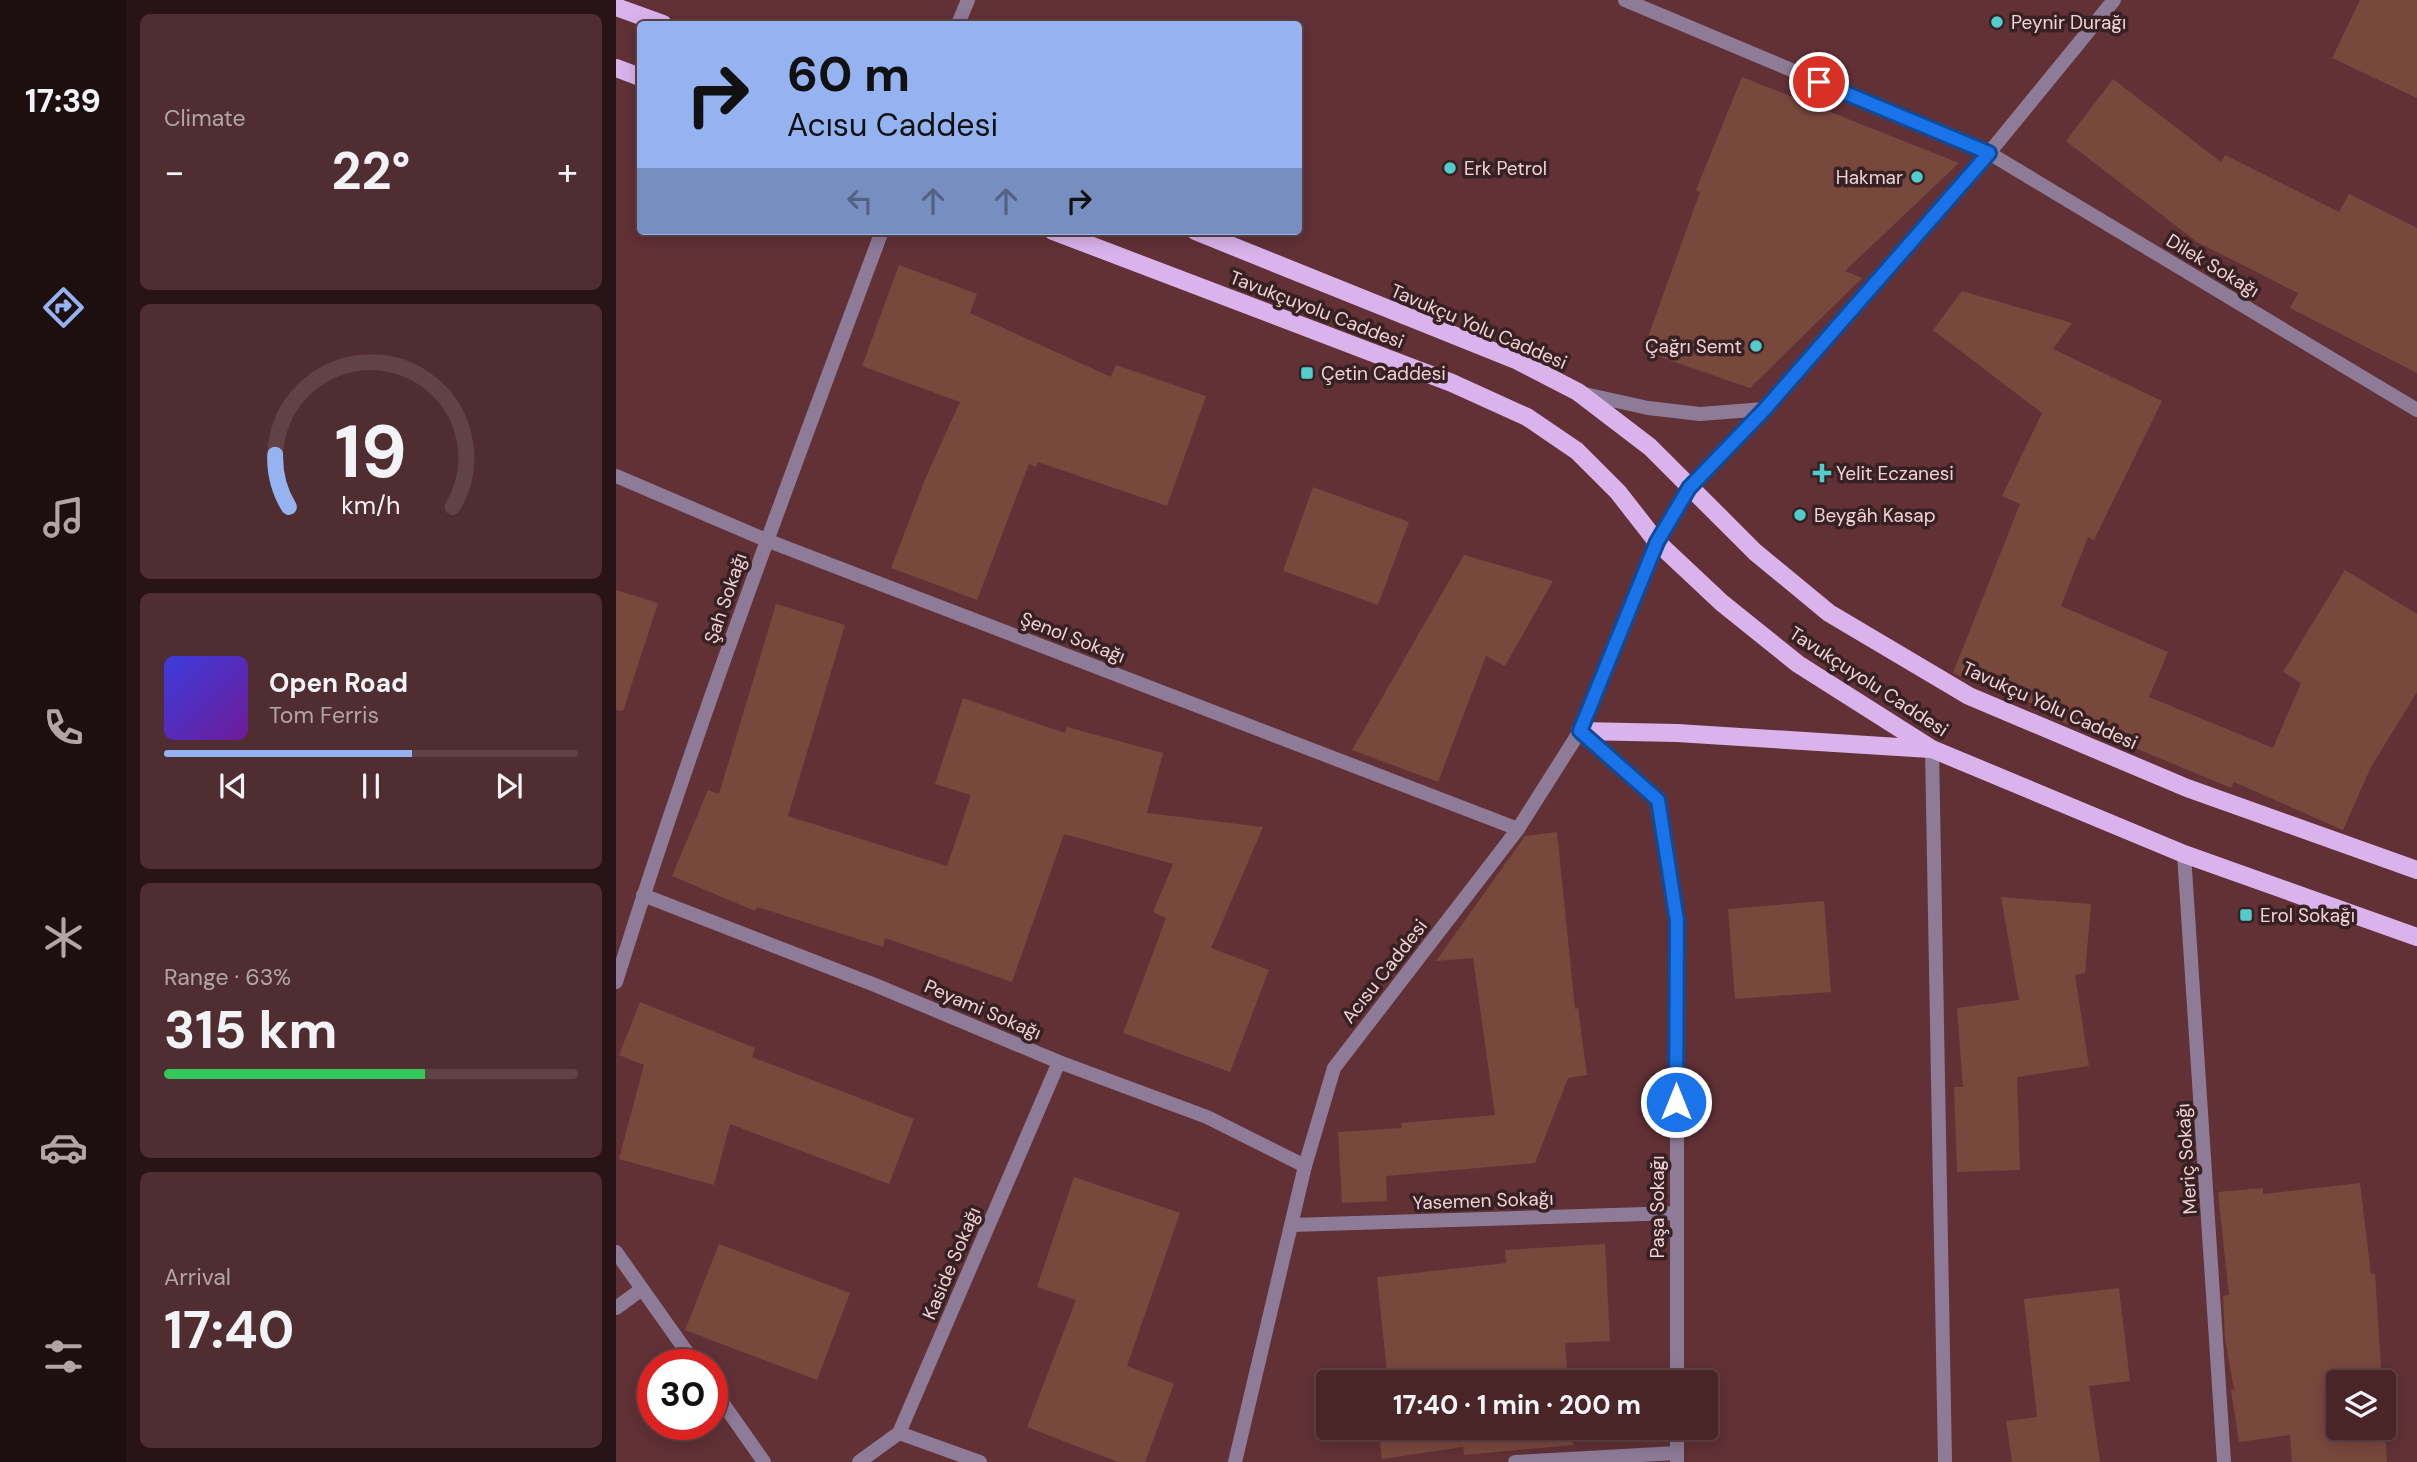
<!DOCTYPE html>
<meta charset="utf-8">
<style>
:root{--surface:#492528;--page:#502d30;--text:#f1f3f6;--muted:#b1a5a8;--line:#614245;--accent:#95b2f1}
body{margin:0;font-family:"DM Sans",sans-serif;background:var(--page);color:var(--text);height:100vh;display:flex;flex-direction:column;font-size:26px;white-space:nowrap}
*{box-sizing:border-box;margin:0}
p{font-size:23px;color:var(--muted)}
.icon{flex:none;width:38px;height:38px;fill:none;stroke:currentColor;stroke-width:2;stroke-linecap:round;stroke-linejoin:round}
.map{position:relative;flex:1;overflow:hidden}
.side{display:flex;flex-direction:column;gap:14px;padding:14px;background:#281416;width:490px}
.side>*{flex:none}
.top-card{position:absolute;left:21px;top:21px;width:665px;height:214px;border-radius:7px;box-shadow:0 4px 18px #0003,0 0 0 2px var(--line);background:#95b2f1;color:#111;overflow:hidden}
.controls{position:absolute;left:1710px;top:1370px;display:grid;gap:14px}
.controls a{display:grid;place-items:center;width:70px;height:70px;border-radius:7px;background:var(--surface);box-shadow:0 4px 18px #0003,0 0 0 2px var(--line);font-size:35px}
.speed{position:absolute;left:21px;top:1349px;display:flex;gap:14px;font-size:35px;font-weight:700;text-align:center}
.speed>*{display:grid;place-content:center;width:91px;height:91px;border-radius:50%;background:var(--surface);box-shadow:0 4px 18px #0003,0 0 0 2px var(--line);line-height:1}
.speed .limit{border:10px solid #d22;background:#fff;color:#111}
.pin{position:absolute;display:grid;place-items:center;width:60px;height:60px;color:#fff;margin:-30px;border:4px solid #fff;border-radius:50%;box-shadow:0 2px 7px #0007}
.me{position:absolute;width:77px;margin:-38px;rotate:0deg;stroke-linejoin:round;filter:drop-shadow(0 0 5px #0008)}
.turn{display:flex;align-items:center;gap:24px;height:147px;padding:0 35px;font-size:32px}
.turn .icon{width:91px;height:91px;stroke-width:2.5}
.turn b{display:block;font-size:49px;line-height:60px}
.lanes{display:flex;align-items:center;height:66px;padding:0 35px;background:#0003;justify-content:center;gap:35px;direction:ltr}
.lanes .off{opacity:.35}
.big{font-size:52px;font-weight:700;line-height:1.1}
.side .card{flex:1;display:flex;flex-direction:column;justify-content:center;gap:10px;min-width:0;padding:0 24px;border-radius:10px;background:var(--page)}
.side .dial{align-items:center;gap:0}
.dial svg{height:182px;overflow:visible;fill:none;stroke:var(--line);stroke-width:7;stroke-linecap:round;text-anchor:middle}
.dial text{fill:var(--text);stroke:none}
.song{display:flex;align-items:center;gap:21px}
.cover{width:84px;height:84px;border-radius:10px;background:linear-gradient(135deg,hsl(240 70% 55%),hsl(280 70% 35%))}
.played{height:7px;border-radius:4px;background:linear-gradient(90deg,var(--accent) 60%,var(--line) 60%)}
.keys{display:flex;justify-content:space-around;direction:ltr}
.heat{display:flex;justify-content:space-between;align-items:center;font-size:38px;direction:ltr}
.charge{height:10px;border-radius:5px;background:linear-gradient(90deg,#34c759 63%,var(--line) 0)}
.trip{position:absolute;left:700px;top:1370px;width:402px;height:70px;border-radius:7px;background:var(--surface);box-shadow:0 4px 18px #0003,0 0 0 2px var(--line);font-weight:700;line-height:70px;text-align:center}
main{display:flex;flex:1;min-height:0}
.menu{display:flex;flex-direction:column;width:126px;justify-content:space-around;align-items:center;background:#1d0f10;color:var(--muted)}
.menu .icon{width:49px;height:49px}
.menu .on{color:var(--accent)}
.menu b{font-size:32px;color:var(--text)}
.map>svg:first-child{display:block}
.building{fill:#79483d}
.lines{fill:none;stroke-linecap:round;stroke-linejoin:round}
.minor{stroke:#8e7b98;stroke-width:14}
.tertiary{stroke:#8e7b98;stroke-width:14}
.primary{stroke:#dab3ed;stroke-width:18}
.route-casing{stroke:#114b97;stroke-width:18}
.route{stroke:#1a73e8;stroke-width:12}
.poi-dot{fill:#52cdcc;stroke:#382123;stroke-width:2.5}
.labels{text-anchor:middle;stroke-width:7;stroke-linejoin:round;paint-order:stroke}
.poi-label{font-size:19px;fill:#f2d3d5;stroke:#382123;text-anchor:start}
.street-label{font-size:19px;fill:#f2d3d5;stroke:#382123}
</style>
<main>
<nav class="menu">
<b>17:39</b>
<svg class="icon on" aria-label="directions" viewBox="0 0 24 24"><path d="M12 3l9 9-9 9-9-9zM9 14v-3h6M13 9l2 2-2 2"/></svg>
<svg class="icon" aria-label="music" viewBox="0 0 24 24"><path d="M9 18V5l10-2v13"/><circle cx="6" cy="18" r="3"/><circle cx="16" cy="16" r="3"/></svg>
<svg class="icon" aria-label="phone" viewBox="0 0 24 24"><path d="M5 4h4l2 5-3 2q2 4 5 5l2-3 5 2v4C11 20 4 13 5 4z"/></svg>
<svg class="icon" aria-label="climate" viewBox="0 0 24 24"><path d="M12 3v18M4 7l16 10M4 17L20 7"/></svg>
<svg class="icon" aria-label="car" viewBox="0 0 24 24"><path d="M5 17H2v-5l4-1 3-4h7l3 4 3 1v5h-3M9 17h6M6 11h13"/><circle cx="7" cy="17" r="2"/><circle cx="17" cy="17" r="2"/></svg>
<svg class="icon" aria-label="filters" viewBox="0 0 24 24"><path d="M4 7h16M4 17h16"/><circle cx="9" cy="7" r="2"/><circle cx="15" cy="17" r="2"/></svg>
</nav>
<section class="side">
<div class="card"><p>Climate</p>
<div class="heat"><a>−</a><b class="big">22°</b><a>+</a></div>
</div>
<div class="card dial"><svg viewBox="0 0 100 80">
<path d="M14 69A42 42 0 1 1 86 69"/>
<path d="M14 69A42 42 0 0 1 8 46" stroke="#95b2f1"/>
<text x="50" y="56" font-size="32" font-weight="700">19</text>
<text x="50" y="72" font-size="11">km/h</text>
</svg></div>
<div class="card">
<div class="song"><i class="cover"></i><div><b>Open Road</b><p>Tom Ferris</p></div></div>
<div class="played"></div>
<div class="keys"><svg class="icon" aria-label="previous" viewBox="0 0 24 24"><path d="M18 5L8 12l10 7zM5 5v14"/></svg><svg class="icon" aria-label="pause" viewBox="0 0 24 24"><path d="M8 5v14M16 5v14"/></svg><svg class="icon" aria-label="next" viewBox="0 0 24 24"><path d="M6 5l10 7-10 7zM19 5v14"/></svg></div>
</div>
<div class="card"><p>Range · 63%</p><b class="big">315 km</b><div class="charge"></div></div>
<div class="card"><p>Arrival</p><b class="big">17:40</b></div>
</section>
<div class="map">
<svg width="1801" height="1462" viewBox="0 0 1801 1462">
<rect width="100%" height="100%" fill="#613136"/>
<path class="building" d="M1744,0h57v98l-85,-40z
M1126,77l217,86 -114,108 17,7 -112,110 -107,-37 57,-159 -4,-2z
M1497,79l108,83 4,-7 114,57 10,-18 68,34v145l-127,-65 8,-15 -101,-51 -131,-101z
M283,265l78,29 -7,19 141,64 5,-12 90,31 -39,110 -129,-44 -2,5 -7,-3 -52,136 -86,-32 35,-91 34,-75 -98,-36z
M1346,291l110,32 -19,26 109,52 -68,139 -6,-3 -27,69 107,46 -19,45 124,51 28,-65 -18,-11 62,-102 72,44v78l-46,75 -28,63 -109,-48 -3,6 -103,-43 -2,4 -79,-34 2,-5 -96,-37 67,-169 -18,-8 40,-83 -109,-83z
M697,487l96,35 -31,83 -95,-34z
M848,555l89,26 -48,85 -19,-10 -48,126 -86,-32z
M0,590l42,13 -35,108 -7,-1z
M160,604l69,21 -57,191 159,50 24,-71 -36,-11 28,-86 102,35 2,-6 96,26 -16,60 116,14 -52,121 58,22 -39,102 -107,-39 43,-115 -13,-6 20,-48 -109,-30 -52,148 -127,-44 -2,9 -126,-40 -2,4 -83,-35 36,-86 11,4z
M941,832l18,177 3,-1 9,67 -19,3 -33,85 -149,13 1,25 -45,2 -4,-71 64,-4 -1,-5 94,-8 -22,-157 -37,3 89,-125z
M1385,897l90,7 -6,69 -10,2 14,91 -72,11 3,93 -63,2 -3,-85h9l-6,-79 62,-8z
M1208,901l7,91 -96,7 -7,-90z
M24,1002l115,46 -3,9 162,62 -25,65 -159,-60 -16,61 -95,-26 25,-94 -25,-10z
M458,1177l106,36 -53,153 47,18 -29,78h-27l-91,-35 49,-127 -39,-13z
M1744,1183l11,91h4l7,108h-44v46h46v-19l3,53h-95l-2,-27 -51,7 -8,-52h3l-9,-52 -2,-42 6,-1 -11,-103 45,-4v6z
M103,1244l131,49 -33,87 -132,-50z
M989,1244l5,97 -45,2 3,39h-180l-11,-105 129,-14 -1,-13z
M1503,1288l11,93 -41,5 11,76h-88l-6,-41 31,-4 -13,-118z
M762,1428h194l1,17 -109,10 -1,-8 -81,12z"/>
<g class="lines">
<path class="minor" d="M1009,0l364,153 428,257
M342,24l10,-24
M0,476l150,64 752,289
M964,731l78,69 19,121v461
M1316,749l13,713
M1568,854l40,608
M27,895l232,90 184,77 148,55 98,49
M0,982c79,-253 173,-502 266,-751
M675,1225l386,-12
M0,1252l80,113
M0,1308l26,-19
M96,1388l52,74
M1061,1428v33
M283,1433l81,29
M243,1462l40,-29 160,-371
M899,1462l162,-9"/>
<path class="tertiary" d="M964,393l68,15 52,6 65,-5
M619,1462l70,-296 29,-98 184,-239 62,-98 77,-189 32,-54 76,-79 224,-256 125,-153"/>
<path class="primary" d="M0,7l47,17
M0,68l24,9
M437,231l399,152 75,34 50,34 41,41 39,50 65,61 76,61 134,85 252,105 233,83
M579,231l323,130 60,31 72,55 105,105 74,61 140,83 218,92 230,82
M964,731l97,2 253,16"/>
</g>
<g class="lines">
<g class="route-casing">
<path id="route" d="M1060,1102l1,-181 -19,-121 -78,-69 77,-189 32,-54 76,-79 224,-256 -170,-71"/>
</g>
<use href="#route" class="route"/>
</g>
<g class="poi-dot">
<circle cx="1381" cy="22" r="7"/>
<circle cx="834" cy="168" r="7"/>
<circle cx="1301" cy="177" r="7"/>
<circle cx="1140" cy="346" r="7"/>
<rect x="684" y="366" width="14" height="14" rx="3.5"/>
<path d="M1202.5 462.5h7v7h7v7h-7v7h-7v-7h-7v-7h7z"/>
<circle cx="1184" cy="515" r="7"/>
<rect x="1623" y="908" width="14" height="14" rx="3.5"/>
</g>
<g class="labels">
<g class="poi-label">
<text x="1395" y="29">Peynir Durağı</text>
<text x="848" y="175">Erk Petrol</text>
<text x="1287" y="184" text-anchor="end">Hakmar</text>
<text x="1126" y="353" text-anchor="end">Çağrı Semt</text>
<text x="705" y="380">Çetin Caddesi</text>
<text x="1220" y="480">Yelit Eczanesi</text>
<text x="1198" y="522">Beygâh Kasap</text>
<text x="1644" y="922">Erol Sokağı</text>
</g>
<g class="street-label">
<text transform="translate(1597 265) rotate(31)" y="7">Dilek Sokağı</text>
<text transform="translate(701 309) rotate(21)" y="7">Tavukçuyolu Caddesi</text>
<text transform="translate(863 326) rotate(23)" y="7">Tavukçu Yolu Caddesi</text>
<text transform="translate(109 598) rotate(-71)" y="7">Şah Sokağı</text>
<text transform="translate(457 637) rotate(21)" y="7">Şenol Sokağı</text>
<text transform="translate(1253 681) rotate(33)" y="7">Tavukçuyolu Caddesi</text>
<text transform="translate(1434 705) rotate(24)" y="7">Tavukçu Yolu Caddesi</text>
<text transform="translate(768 971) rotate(-52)" y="7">Acısu Caddesi</text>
<text transform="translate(367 1009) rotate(23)" y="7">Peyami Sokağı</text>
<text transform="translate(1570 1159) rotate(-94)" y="7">Meriç Sokağı</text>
<text transform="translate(867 1200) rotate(-2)" y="7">Yasemen Sokağı</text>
<text transform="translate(1041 1207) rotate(-90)" y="7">Paşa Sokağı</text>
<text transform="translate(335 1263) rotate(-67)" y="7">Kaside Sokağı</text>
</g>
</g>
</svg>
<div class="controls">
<a><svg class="icon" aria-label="layers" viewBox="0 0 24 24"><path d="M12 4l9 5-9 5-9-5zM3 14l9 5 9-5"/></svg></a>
</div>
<div class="speed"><div class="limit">30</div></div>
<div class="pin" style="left:1203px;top:82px;background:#d93025"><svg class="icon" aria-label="arrive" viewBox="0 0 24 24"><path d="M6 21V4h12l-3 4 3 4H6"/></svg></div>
<svg class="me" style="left:1060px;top:1102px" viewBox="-20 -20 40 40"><circle r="17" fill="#1a73e8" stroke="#fff" stroke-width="3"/><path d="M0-11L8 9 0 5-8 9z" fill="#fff"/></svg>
<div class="trip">17:40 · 1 min · 200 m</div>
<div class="top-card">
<div class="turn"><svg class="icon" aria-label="right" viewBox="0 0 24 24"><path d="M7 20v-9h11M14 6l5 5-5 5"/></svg><div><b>60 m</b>Acısu Caddesi</div></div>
<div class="lanes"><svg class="icon off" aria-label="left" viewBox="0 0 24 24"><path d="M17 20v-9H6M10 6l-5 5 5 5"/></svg><svg class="icon off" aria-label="ahead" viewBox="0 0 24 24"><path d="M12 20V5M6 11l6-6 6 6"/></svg><svg class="icon off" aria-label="ahead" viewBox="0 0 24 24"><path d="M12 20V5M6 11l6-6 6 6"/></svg><svg class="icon" aria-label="right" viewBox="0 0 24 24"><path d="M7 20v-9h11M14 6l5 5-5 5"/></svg></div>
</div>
</div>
</main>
